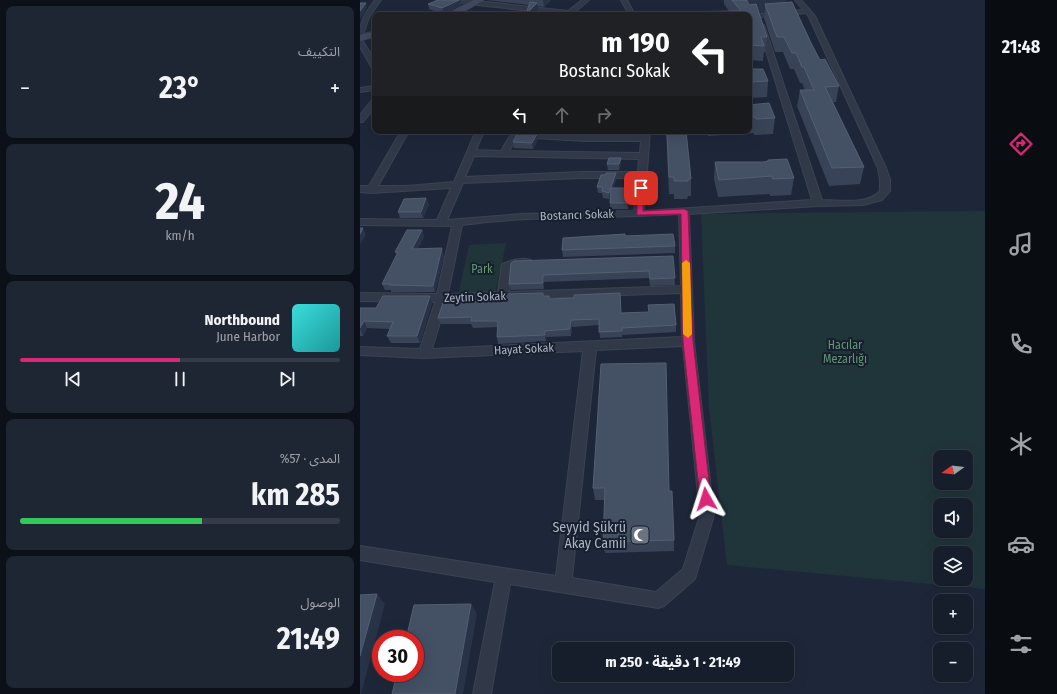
<!DOCTYPE html>
<html lang="ar">
<meta charset="utf-8">
<style>
:root{--surface:#161d2b;--page:#1f2633;--text:#f1f3f6;--muted:#9ea2a9;--line:#353b47;--accent:#db2777}
body{margin:0;font-family:"Fira Sans Condensed","Noto Sans Arabic",sans-serif;background:var(--page);color:var(--text);direction:rtl;height:100vh;display:flex;flex-direction:column;font-size:15px;white-space:nowrap}
*{box-sizing:border-box;margin:0}
p{font-size:13px;color:var(--muted)}
.icon{flex:none;width:22px;height:22px;fill:none;stroke:currentColor;stroke-width:2;stroke-linecap:round;stroke-linejoin:round}
.map{position:relative;flex:1;overflow:hidden;direction:ltr}
.details{display:flex;flex-direction:column;gap:6px;padding:6px;background:#0c1018;width:360px}
.details>*{flex:none}
.top-card{position:absolute;left:12px;top:12px;width:380px;height:122px;border-radius:8px;box-shadow:0 4px 16px #0002,0 0 0 1px var(--line);direction:rtl;background:#202124;color:#fff;overflow:hidden}
.needle{width:26px;rotate:255deg}
.tools{position:absolute;left:573px;top:450px;display:grid;gap:8px}
.tools a{display:grid;place-items:center;width:40px;height:40px;border-radius:8px;background:var(--surface);box-shadow:0 4px 16px #0002,0 0 0 1px var(--line);font-size:20px}
.speed{position:absolute;left:12px;top:630px;display:flex;gap:8px;font-size:20px;font-weight:700;text-align:center}
.speed>*{display:grid;place-content:center;width:52px;height:52px;border-radius:50%;background:var(--surface);box-shadow:0 4px 16px #0002,0 0 0 1px var(--line);line-height:1}
.speed .limit{border:6px solid #d22;background:#fff;color:#111}
.pin{position:absolute;display:grid;place-items:center;width:34px;height:34px;color:#fff;margin:-17px;border-radius:8px;box-shadow:0 2px 6px #0006}
.me{position:absolute;width:44px;margin:-22px;rotate:354deg;stroke-linejoin:round;filter:drop-shadow(0 0 3px #0008)}
.turn{display:flex;align-items:center;gap:14px;height:84px;padding:0 16px;font-size:18px}
.turn .icon{width:52px;height:52px;stroke-width:2.5}
.turn b{display:block;font-size:28px;line-height:34px}
.lanes{display:flex;align-items:center;height:38px;padding:0 16px;background:#0003;justify-content:center;gap:20px;direction:ltr}
.lanes .off{opacity:.35}
.big{font-size:30px;font-weight:700;line-height:1.1}
.details .widget{flex:1;display:flex;flex-direction:column;justify-content:center;gap:6px;min-width:0;padding:0 14px;border-radius:8px;background:var(--page)}
.details .dial{align-items:center;gap:0}
.dial b{font-size:52px;line-height:1}
.song{display:flex;align-items:center;gap:12px}
.cover{width:48px;height:48px;border-radius:6px;background:linear-gradient(135deg,hsl(180 70% 55%),hsl(180 70% 35%))}
.played{height:4px;border-radius:2px;background:linear-gradient(90deg,var(--accent) 50%,var(--line) 50%)}
.keys{display:flex;justify-content:space-around;direction:ltr}
.heat{display:flex;justify-content:space-between;align-items:center;font-size:22px;direction:ltr}
.charge{height:6px;border-radius:3px;background:linear-gradient(90deg,#34c759 57%,var(--line) 0)}
.trip{position:absolute;left:192px;top:642px;width:242px;height:40px;border-radius:8px;background:var(--surface);box-shadow:0 4px 16px #0002,0 0 0 1px var(--line);font-weight:700;line-height:40px;text-align:center;direction:rtl}
main{display:flex;flex:1;min-height:0}
.tabs{display:flex;flex-direction:column;width:72px;justify-content:space-around;align-items:center;background:#090c11;color:var(--muted)}
.tabs .icon{width:28px;height:28px}
.tabs .on{color:var(--accent)}
.tabs b{font-size:18px;color:var(--text)}
.map>svg:first-child{display:block}
.green{fill:#20353a;fill-rule:evenodd}
.lines{fill:none;stroke-linecap:round;stroke-linejoin:round}
.minor-casing{stroke:#3b4352;stroke-width:2}
.tertiary-casing{stroke:#3b4352;stroke-width:1}
.secondary-casing{stroke:#3b4352;stroke-width:1}
.minor{fill:#313949;fill-rule:evenodd}
.tertiary{fill:#313949;fill-rule:evenodd}
.secondary{fill:#3f485d;fill-rule:evenodd}
.wall{fill:#384358}
.shaded-wall{fill:#283347}
.building{fill:#445064;stroke:#545f73}
.route{fill:#db2777;stroke:#8e194d}
.slow{fill:#f59e0b}
.labels{text-anchor:middle;stroke-width:4;stroke-linejoin:round;paint-order:stroke}
.street-label{font-size:12px;fill:#abb4c6;stroke:#171f2d}
.park-label{font-size:12px;fill:#619872;stroke:#171f2d}
.near-poi-label{font-size:14px;fill:#abb4c6;stroke:#171f2d;text-anchor:end}
</style>
<main>
<nav class="tabs">
<b>21:48</b>
<svg class="icon on" aria-label="directions" viewBox="0 0 24 24"><path d="M12 3l9 9-9 9-9-9zM9 14v-3h6M13 9l2 2-2 2"/></svg>
<svg class="icon" aria-label="music" viewBox="0 0 24 24"><path d="M9 18V5l10-2v13"/><circle cx="6" cy="18" r="3"/><circle cx="16" cy="16" r="3"/></svg>
<svg class="icon" aria-label="phone" viewBox="0 0 24 24"><path d="M5 4h4l2 5-3 2q2 4 5 5l2-3 5 2v4C11 20 4 13 5 4z"/></svg>
<svg class="icon" aria-label="climate" viewBox="0 0 24 24"><path d="M12 3v18M4 7l16 10M4 17L20 7"/></svg>
<svg class="icon" aria-label="car" viewBox="0 0 24 24"><path d="M5 17H2v-5l4-1 3-4h7l3 4 3 1v5h-3M9 17h6M6 11h13"/><circle cx="7" cy="17" r="2"/><circle cx="17" cy="17" r="2"/></svg>
<svg class="icon" aria-label="filters" viewBox="0 0 24 24"><path d="M4 7h16M4 17h16"/><circle cx="9" cy="7" r="2"/><circle cx="15" cy="17" r="2"/></svg>
</nav>
<div class="map">
<svg width="625" height="694" viewBox="0 0 625 694">
<rect width="100%" height="100%" fill="#1e2739"/>
<path class="green" d="M625,211v378l-258,-24 -18,-157 -8,-194zM580,457h26v26h-26zM580,505h26v26h-26zM580,553h26v26h-26z
M146,243l-11,51 -37,2 11,-51z"/>
<g class="lines">
<g class="minor-casing">
<path id="minor" d="M15,0h6l-12,17 -6,18 -3,2c0,-18 5,-23 15,-37z
M222,0h7l-14,12 15,1 3,2h-24l-92,-10 -3,-2 3,-2 91,10z
M261,0h6l8,15h-6z
M435,0h6l14,16 71,152 4,11v12l-8,9 -19,5 -45,1 -129,8 5,127 20,174 -19,64 -31,27 -6,2 -148,-24 -19,110h-18l22,-112 -135,-22v-14l196,30 27,-225 -159,7 -64,-3v-8l60,2 15,-47 -75,-1v-8l77,1 15,-68 -92,-1v-6l77,1 14,-32 -80,5 -11,-1v-6h9l32,-55h8l-31,55h29l47,-4 22,-51h8l-8,19 25,1 12,-20 72,4h56l1,-4h8l-6,80 168,-11 -54,-175 3,-2 3,2 58,175c17,0 46,5 58,-9v-12l-2,-11 -69,-151 -3,-4 -57,5v-3h-2l56,-5zM158,137l67,4h56l-1,12 -131,-2zM114,156l165,3 -1,13h-57l-116,5zM221,178h57l-4,33 -112,3 -75,6 16,-37zM319,214l2,72 -172,6 2,-24 20,-4 1,-2 -1,-2c-10,-3 -20,0 -29,4l-4,28 -50,2 14,-69c71,-10 145,-6 217,-11zM321,293l1,44 -250,12 14,-47 57,-1 4,-2zM323,346l17,169 -17,54 -27,23 -84,-14 24,-228z
M0,39l2,1 13,20v8h-3l-12,-21z
M15,86v4l-15,2v-4z
M12,100h3v7l-12,15h-3v-7z"/>
</g>
<g class="tertiary-casing">
<path id="tertiary" d="M83,0l37,1 1,2 -4,2 -30,-3z"/>
</g>
<g class="secondary-casing">
<path id="secondary" d="M114,0h10l-25,15h-15z
M15,31v6l-15,4v-6z"/>
</g>
<use href="#minor" class="minor"/>
<use href="#tertiary" class="tertiary"/>
<use href="#secondary" class="secondary"/>
</g>
<path class="wall" d="M78,0h22l1,5 -18,9 -14,-5 -1,-5z
M127,0h64l-7,7 -7,-1 1,7 -9,-8z
M364,0h62v2l34,58 19,26 -3,16h-3l31,65 -4,17 -31,2 -32,-80 3,-16h5l-3,-7h-2l-6,-14h-4l-7,-17h-8l-11,-34 1,-6h-6l8,25 -2,15h-1l-1,9 -14,-1v-45l-20,-4 -5,-7z
M389,69l19,12 -1,16 -17,1 -1,-3z
M389,105l26,13 -2,16 -19,1v-2l-46,3 -1,-5h42z
M306,131h20l5,48v17h-3l-1,3h-13v-5h-5z
M177,134l1,6 -5,9 -19,-1 -1,-6z
M261,158v6l-2,6h-11l-1,-6z
M408,160l26,18 -3,17 -21,1v-2l-52,3 -4,-18 1,-17h53z
M256,173v7l-3,8 16,6 -1,15h-18v-13l-1,3 -6,-1 -1,-5h-4l-1,-6 8,-12z
M66,198l3,7 -6,13h-23l-2,-6z
M62,230l2,7 -6,12 26,6 -9,37h-44v-2h-6l-3,-6 15,-29 -2,-3z
M265,236l50,10v7l-112,4 -1,-7z
M313,256l2,29 -25,1 -1,-8 -105,4v7l-33,1 -2,-6 2,-21z
M184,296l6,3 71,14 55,12v7l-54,3v2l-22,1 -1,-13 -27,2 -1,9 -25,1v4l-48,3 -1,-7 1,-10 -25,1 -2,-4h-30l-3,-6 63,-20z
M72,303l-12,40h-29l-4,-7 3,-7 -23,-1 -4,8h-3v-28h16z
M241,364l68,127 5,49v11l-69,2 -2,-11 2,-42h-10l-2,-12z"/>
<path class="shaded-wall" d="M99,0h1l1,5 -18,9 -1,-6z
M183,0h8l-7,7z
M387,0h39l-1,10 -20,-6v8l-18,2z
M6,3l1,5 -7,11v-8z
M177,3l1,10 -1,2h-11v-1z
M177,134l1,6 -5,9 -1,-6z
M261,158v6l-2,6v-6z
M256,173v7l-7,19v-6z
M268,188l1,6 -1,15 -1,-6z
M66,198l3,7 -6,13 -2,-6z
M3,228l3,7 -6,10v-11z
M62,230l2,7 -9,19 -3,-7z
M82,248l2,7 -9,37 -2,-6z
M183,275l1,7v7l-1,-6z
M70,296l2,7 -12,40 -3,-7z
M211,320l1,7 -1,9 -1,-7z
M4,321l3,7 -4,8 -3,-8z
M185,331l1,6v4l-1,-6z
M17,594l8,10 -24,90h-1v-38z
M111,604l6,10 -14,80h-8z"/>
<path class="building" d="M78,0h21l-17,8 -14,-4z
M372,0h15v1l2,4 7,-1 11,33h-6l3,9 -15,-1v-30h-83v-3l75,-1z
M170,2l7,1 -11,11z
M432,2l20,43 8,15 5,-1 14,27 -14,1 39,80 -32,1 -32,-78h14l-10,-23h-2l-6,-14h-4l-8,-16h-7l-12,-33z
M0,3h6l-6,8z
M389,69h14l5,12 -17,1 -2,-8z
M409,103l6,15 -19,1 -1,-2h-6v-12z
M307,131h19l5,48h-3v2h-14v-4h-5z
M158,132l19,2 -5,9 -19,-1z
M249,158h12l-2,6h-12z
M427,159l7,19 -21,1 -1,-3 -53,4 -4,-18h48l5,-1v-1z
M246,173h10l-7,20 -7,-2 1,-4h-6l4,-12h4z
M251,188h17l-1,15h-17z
M66,198l-5,14h-23l6,-13z
M0,228h3l-3,6z
M47,230h15l-10,19 30,-1 -9,38 -44,-1 1,-1h-8l16,-32h-3z
M265,234v2l48,-2 2,12 -113,4 1,-12z
M313,256l2,22 -25,1 -1,-8 -106,4v8l-34,1 2,-21 3,-2z
M183,293v3h6v3l25,-1v-3l46,-2 1,20 28,-1 -1,-7 26,-1 2,21 -54,3v3l-23,1v-13l-28,1 -1,9 -25,2v4l-48,2 1,-16h-27l1,-4 -34,1 6,-18 57,-2 5,-1 1,-3z
M23,296h47l-13,40h-30l6,-14 -29,-1 -4,7v-20h16z
M306,363l3,128h3l2,49 -71,2 2,-54h-12l8,-124z
M17,594l-17,62v-61z
M111,604l-16,90h-63l5,-21h18v-34h-9l8,-34z"/>
<path class="route" d="M281,186l3,2 -1,23 41,-2 4,2 5,130 18,158 -2,3 -3,2 -4,-2 -2,-3 -17,-158 -2,-127 -44,1v-27z"/>
<path class="slow" d="M326,260l4,3 2,71 -4,4 -5,-4 -1,-71z"/>
<defs>
<g id="mosque-square" transform="scale(1)"><rect x="-9" y="-9" width="18" height="18" rx="4" fill="#6b7280" stroke="#171f2d"/><path d="M3.5-4.9A6 6 0 1 0 3.5 4.9A5 5 0 1 1 3.5-4.9Z" fill="#fff"/></g>
</defs>
<g fill-rule="evenodd">
<use href="#mosque-square" x="280" y="535"/>
</g>
<g class="labels">
<g class="street-label">
<text transform="translate(217 215) rotate(-2)" y="4">Bostancı Sokak</text>
<text transform="translate(115 297) rotate(-2)" y="4">Zeytin Sokak</text>
<text transform="translate(164 349) rotate(-3)" y="4">Hayat Sokak</text>
</g>
<g class="park-label">
<text x="122" y="273">Park</text>
<text x="485" y="349">Hacılar<tspan x="485" dy="14">Mezarlığı</tspan></text>
</g>
<g class="near-poi-label">
<text x="266" y="532">Seyyid Şükrü<tspan x="266" dy="16">Akay Camii</tspan></text>
</g>
</g>
</svg>
<div class="tools">
<a><svg class="needle" viewBox="-14 -14 28 28"><path d="M0-13l5 13h-10z" fill="#e53935"/><path d="M0 13l5-13h-10z" fill="#9ea2a9"/></svg></a>
<a><svg class="icon" aria-label="sound" viewBox="0 0 24 24"><path d="M4 9h4l5-4v14l-5-4H4zM17 9q2 3 0 6"/></svg></a>
<a><svg class="icon" aria-label="layers" viewBox="0 0 24 24"><path d="M12 4l9 5-9 5-9-5zM3 14l9 5 9-5"/></svg></a>
<a>+</a>
<a>−</a>
</div>
<div class="speed"><div class="limit">30</div></div>
<div class="pin" style="left:281px;top:188px;background:#d93025"><svg class="icon" aria-label="arrive" viewBox="0 0 24 24"><path d="M6 21V4h12l-3 4 3 4H6"/></svg></div>
<svg class="me" style="left:346px;top:499px" viewBox="-20 -20 40 40"><path d="M0-17L14 15 0 8-14 15z" fill="#db2777" stroke="#fff" stroke-width="4"/></svg>
<div class="trip">21:49 · 1 دقيقة · 250 m</div>
<div class="top-card">
<div class="turn"><svg class="icon" aria-label="left" viewBox="0 0 24 24"><path d="M17 20v-9H6M10 6l-5 5 5 5"/></svg><div><b>190 m</b>Bostancı Sokak</div></div>
<div class="lanes"><svg class="icon" aria-label="left" viewBox="0 0 24 24"><path d="M17 20v-9H6M10 6l-5 5 5 5"/></svg><svg class="icon off" aria-label="ahead" viewBox="0 0 24 24"><path d="M12 20V5M6 11l6-6 6 6"/></svg><svg class="icon off" aria-label="right" viewBox="0 0 24 24"><path d="M7 20v-9h11M14 6l5 5-5 5"/></svg></div>
</div>
</div>
<section class="details">
<div class="widget"><p>التكييف</p>
<div class="heat"><a>−</a><b class="big">23°</b><a>+</a></div>
</div>
<div class="widget dial"><b>24</b><p>km/h</p></div>
<div class="widget">
<div class="song"><i class="cover"></i><div><b>Northbound</b><p>June Harbor</p></div></div>
<div class="played"></div>
<div class="keys"><svg class="icon" aria-label="previous" viewBox="0 0 24 24"><path d="M18 5L8 12l10 7zM5 5v14"/></svg><svg class="icon" aria-label="pause" viewBox="0 0 24 24"><path d="M8 5v14M16 5v14"/></svg><svg class="icon" aria-label="next" viewBox="0 0 24 24"><path d="M6 5l10 7-10 7zM19 5v14"/></svg></div>
</div>
<div class="widget"><p>المدى · 57%</p><b class="big">285 km</b><div class="charge"></div></div>
<div class="widget"><p>الوصول</p><b class="big">21:49</b></div>
</section>
</main>
